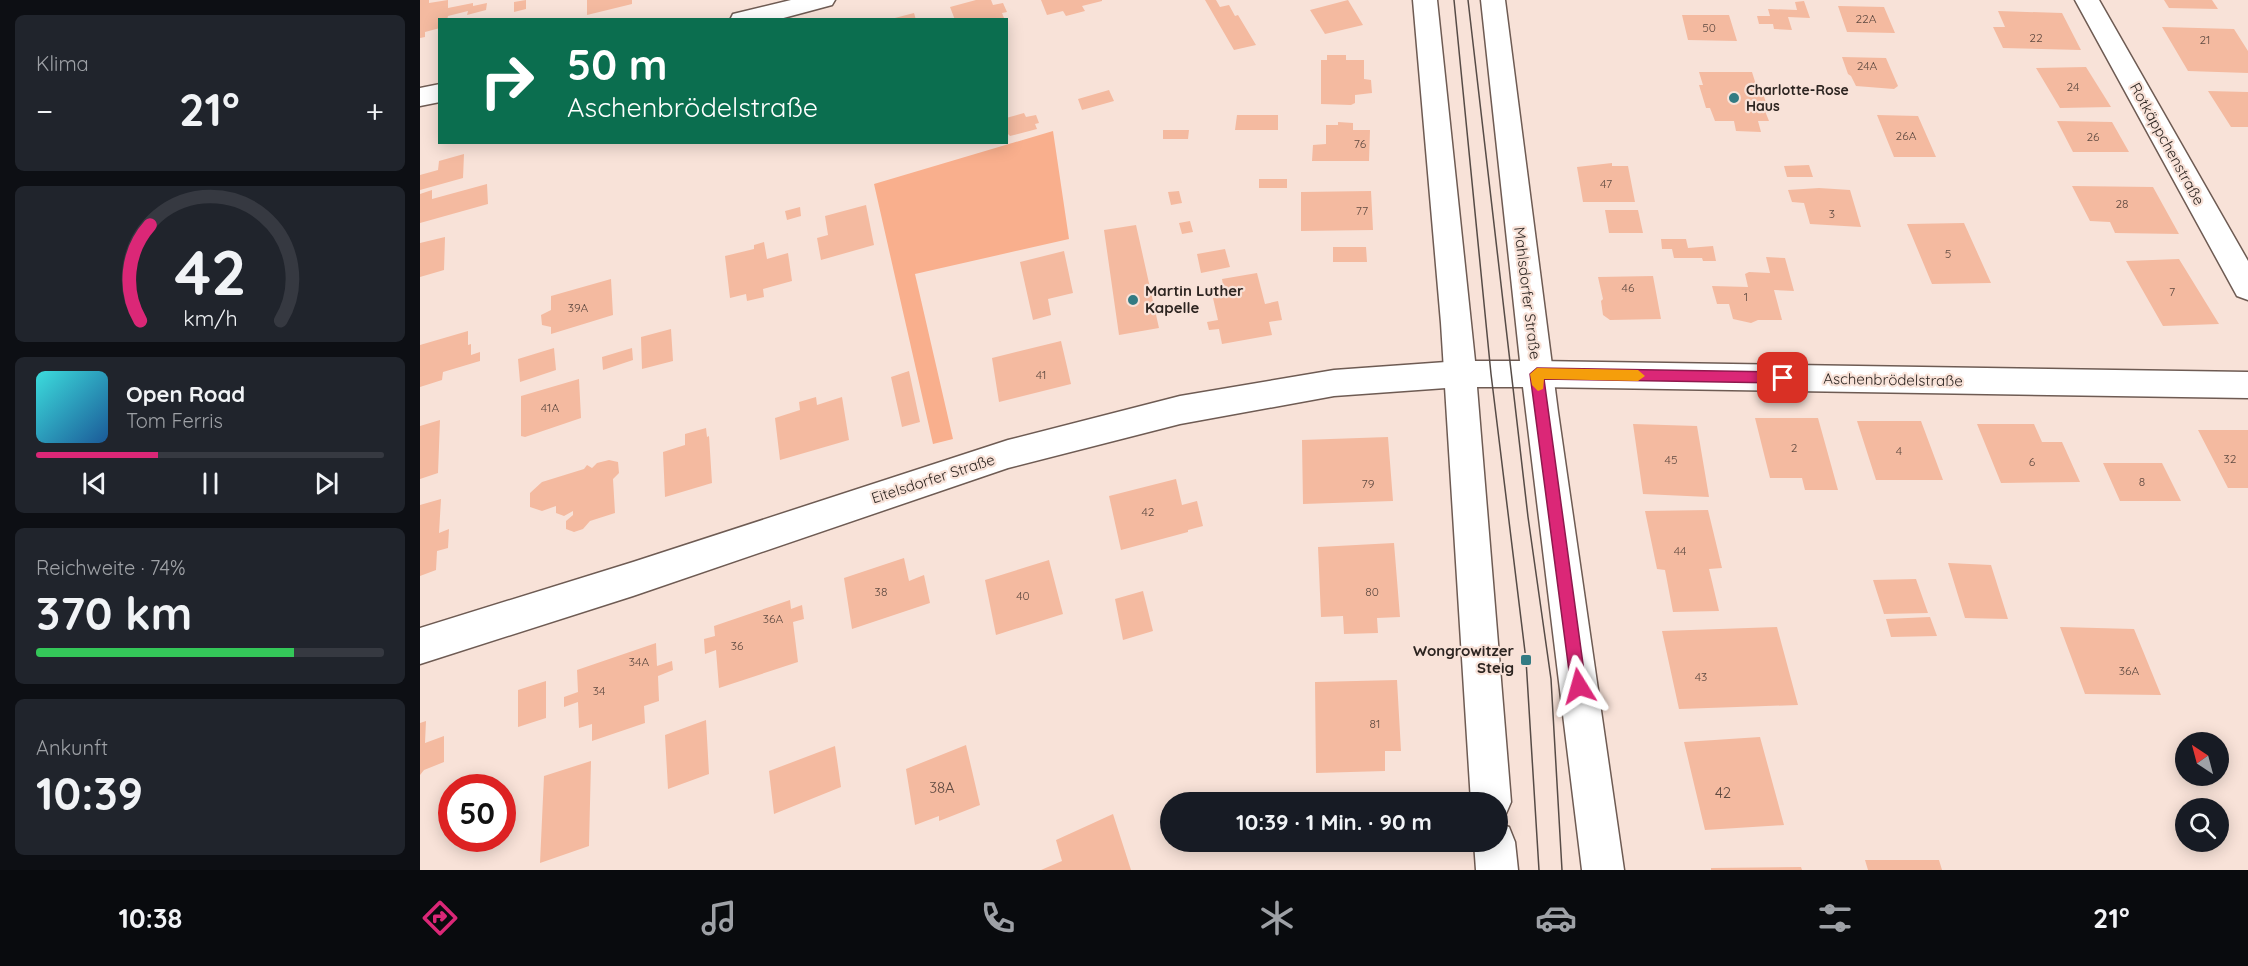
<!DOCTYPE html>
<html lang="de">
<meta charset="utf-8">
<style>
:root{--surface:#171b24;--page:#20242c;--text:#f1f3f6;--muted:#9ea1a6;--line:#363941;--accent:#db2777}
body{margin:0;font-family:Quicksand,sans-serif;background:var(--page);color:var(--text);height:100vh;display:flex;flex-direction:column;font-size:22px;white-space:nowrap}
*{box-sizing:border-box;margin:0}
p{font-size:20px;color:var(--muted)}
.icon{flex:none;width:33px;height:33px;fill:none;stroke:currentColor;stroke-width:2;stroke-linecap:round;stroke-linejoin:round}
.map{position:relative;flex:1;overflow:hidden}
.sheet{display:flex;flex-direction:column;gap:15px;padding:15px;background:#0d0f14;width:420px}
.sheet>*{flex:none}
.banner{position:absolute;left:18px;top:18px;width:570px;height:126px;border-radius:0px;box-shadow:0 3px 15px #0003;background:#0b6e4f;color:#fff;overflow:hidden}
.needle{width:39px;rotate:324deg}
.buttons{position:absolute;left:1755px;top:732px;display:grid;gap:12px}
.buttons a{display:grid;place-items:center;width:54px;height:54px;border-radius:50%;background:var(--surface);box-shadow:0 3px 15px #0003;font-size:30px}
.speed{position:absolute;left:18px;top:774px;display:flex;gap:12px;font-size:30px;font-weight:700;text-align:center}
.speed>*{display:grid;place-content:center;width:78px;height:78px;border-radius:50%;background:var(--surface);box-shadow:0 3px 15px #0003;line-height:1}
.speed .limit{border:9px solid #d22;background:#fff;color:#111}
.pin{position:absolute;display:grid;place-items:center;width:51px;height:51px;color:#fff;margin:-26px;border-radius:12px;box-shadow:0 3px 9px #0006}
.me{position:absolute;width:66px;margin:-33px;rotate:352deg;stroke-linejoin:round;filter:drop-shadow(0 0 4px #0008)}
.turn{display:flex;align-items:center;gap:21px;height:126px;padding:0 30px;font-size:27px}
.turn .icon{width:78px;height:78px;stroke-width:2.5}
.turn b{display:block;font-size:42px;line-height:51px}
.big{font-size:45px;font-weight:700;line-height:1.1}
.sheet .widget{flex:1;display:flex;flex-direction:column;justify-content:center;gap:9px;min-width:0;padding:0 21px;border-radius:9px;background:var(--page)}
.sheet .dial{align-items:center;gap:0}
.dial svg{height:156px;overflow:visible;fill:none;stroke:var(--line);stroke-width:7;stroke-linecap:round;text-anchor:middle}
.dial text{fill:var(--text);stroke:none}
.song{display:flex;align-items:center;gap:18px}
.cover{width:72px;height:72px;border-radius:9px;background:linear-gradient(135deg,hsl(180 70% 55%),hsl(210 70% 35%))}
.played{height:6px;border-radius:3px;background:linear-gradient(90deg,var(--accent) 35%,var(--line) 35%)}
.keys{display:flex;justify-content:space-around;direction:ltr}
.heat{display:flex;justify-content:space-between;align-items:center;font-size:33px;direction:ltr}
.charge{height:9px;border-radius:4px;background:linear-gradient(90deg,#34c759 74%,var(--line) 0)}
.trip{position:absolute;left:740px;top:792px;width:348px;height:60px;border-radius:30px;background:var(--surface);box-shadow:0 3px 15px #0003;font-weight:700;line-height:60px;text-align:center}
.dock{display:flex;height:96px;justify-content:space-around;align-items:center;background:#090b0e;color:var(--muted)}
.dock .icon{width:42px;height:42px}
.dock .on{color:var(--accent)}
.dock b{font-size:27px;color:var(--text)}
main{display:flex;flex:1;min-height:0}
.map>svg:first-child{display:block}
.green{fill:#f9af8d}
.building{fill:#f4baa0}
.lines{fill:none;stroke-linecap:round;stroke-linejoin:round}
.minor-casing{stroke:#6e5b53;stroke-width:3}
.major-casing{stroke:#6e5b53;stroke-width:3}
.minor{fill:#fff;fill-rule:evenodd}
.major{fill:#fff;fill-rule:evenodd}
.tram{stroke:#564b46;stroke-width:1.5}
.route{fill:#db2777;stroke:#8e194d;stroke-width:1.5}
.slow{fill:#f59e0b}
.poi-dot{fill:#337b83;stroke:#f8e2d8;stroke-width:2}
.labels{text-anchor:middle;stroke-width:4.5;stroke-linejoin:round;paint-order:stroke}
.number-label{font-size:12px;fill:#5f4a41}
.far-poi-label{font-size:14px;font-weight:bold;fill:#2d2521;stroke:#f8e2d8;text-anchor:start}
.street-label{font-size:15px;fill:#2d2521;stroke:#f8e2d8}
.poi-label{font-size:15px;font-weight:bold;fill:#2d2521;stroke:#f8e2d8;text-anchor:start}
.near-number-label{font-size:15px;fill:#5f4a41}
</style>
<main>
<section class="sheet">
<div class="widget"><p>Klima</p>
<div class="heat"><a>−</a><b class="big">21°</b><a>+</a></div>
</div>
<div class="widget dial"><svg viewBox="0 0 100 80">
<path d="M14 69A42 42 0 1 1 86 69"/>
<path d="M14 69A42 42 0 0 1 19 20" stroke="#db2777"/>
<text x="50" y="56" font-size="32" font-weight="700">42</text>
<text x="50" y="72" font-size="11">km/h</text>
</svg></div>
<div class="widget">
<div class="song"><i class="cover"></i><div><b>Open Road</b><p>Tom Ferris</p></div></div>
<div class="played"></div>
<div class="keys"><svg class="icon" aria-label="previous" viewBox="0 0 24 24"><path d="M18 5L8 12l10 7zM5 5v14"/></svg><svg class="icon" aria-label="pause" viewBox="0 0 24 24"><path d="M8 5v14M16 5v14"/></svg><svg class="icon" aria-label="next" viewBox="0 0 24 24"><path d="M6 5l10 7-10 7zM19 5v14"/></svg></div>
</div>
<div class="widget"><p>Reichweite · 74%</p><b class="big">370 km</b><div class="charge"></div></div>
<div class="widget"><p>Ankunft</p><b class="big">10:39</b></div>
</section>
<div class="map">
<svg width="1828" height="870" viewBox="0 0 1828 870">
<rect width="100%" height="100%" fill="#f8e2d8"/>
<path class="green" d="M633,131l16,108 -154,35 38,165 -20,5 -59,-260z"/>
<path class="building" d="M0,0h9v3l19,-3v8l25,-5v3l14,-3 -1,7 -19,5 1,-4 -20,5 -1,4h-7v8l-15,4v5l-5,1z
M106,0v9l-12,3v-10z
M167,0h45v4l-45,11z
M556,0h15l2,5 10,-2 4,9 -5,1 2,5 -49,2 -5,-13z
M621,0h61v1l-20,5 3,5 -19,5 -3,-5 -16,4z
M785,0h11l4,7 9,-2 6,11 3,-1 18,30 -22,5z
M928,0l15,25 -38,9 -15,-24z
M1744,0h48l6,9 -49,-1z
M1384,1l6,17 -22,-1 4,13 -18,-1 -1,-5h-14l-2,-8h13l-2,-7 29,1 -2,-8z
M1418,6l46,1 11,26 -48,-1z
M1578,11l64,2 19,37 -78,-2 -10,-21h12z
M494,13l2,7h-25v-1z
M1262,15h47l8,26 -49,-1z
M1742,27l72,2 14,22v22l-60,-2z
M907,55h19v5h18v19l7,1 1,13 -17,2v8l-4,2 -30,-1v-44h6z
M1422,57l44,1 12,28 -4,3 -38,-3 -5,-10 -3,-2z
M1666,67l25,40 -51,1 -24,-40z
M1279,72h53l5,16h4l8,23h-4l4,10h-11l3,11 -25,-1 -2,-10h-19l-5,-13h-4l-7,-23h4z
M689,90l5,11 -32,9 -4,-11z
M1788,91l40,1v35h-17z
M604,113l2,4 10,-2 3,8 -4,1 2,5 -27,7 -4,-4v-14z
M817,115h41v15h-43z
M1457,115l41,1 18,41h-42z
M1637,121l55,1 17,30h-56z
M918,122l15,1v7h17l-1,31h-57l1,-16 13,-1v-19h12z
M743,130h26l-1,9h-25z
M44,154l-1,24 -43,12v-15l18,-5 1,-9z
M1192,163v3h16l7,36h-52l-6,-35z
M1389,165l4,12h-26l-3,-11z
M839,179h28v9h-28z
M67,184l1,20 -68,19v-29l12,-4v9z
M1652,186l81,1 26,47 -64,-1 -5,-11 -20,-1z
M1399,188l31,2 11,37 -51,-3 -6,-21 -12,-1 -4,-12z
M759,191l3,12 -11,2 -3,-13z
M951,191l2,39 -72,1v-39z
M446,205l8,40 -53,15 -4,-22 11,-3 -3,-19z
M380,207l1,9 -14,4 -2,-9z
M1185,210h33l5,23h-34z
M770,221l3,11 -11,2 -3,-11z
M1544,223l27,60 -59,1 -25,-60z
M716,225l23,103 -40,7 -15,-105z
M25,237l-1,33 -24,7v-34z
M1241,239h25l2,9 25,-2 3,15h-13l-1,-3h-28l-2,-9h-10z
M344,242l3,17 21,-6 4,28 -29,8 1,8 -17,4 -1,-7 -16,4 -5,-42 29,-7v-4z
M913,247h33l1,15h-34z
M805,249l5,18 -29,6 -4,-19z
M644,251l9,42 -25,6 3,16 -18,5 -13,-58z
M1346,257l19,1 9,33 -20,-1 8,30h-24l-7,3 -18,-4 -4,-15h-12l-5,-18 36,1 -3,-13 4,-2 21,1z
M1759,259l40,65 -56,2 -37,-65z
M837,273l8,31 13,-3 4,19 -13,2 3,13 -50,9 -3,-15 -10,1 -2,-8 11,-2 -5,-22 12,-2 -3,-17z
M1233,276l8,43 -51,1 -7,-5 -2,-14 2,-2 -5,-22z
M191,279l2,36 -62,19v-7l-9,-2 -1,-10 10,-5v-14z
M251,329l2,32 -31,8 -1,-32z
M48,331v14l3,-1v11l9,-3v9l-37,11 -1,8 -22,7v-42z
M641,341l10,43 -72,18 -7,-44z
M134,348l2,22 -36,12 -2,-23z
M212,348l1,12 -30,10 -1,-13z
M489,371l11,51 -18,5 -11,-50z
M159,379l2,39 -56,19 -4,-1v-40z
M396,397l1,8 25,-8 7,43 -69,20 -5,-42 25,-8 -1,-8z
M1335,418h63l20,72h-33l-3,-12h-32z
M20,420l-2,53 -18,6v-53z
M1437,421h64l22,59h-67z
M1213,424l64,2 12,71 -66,-3z
M1557,424h57l8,18h20l18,40 -79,1z
M286,428l1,9 2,-1 3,47 -47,14 -2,-45 22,-7v-11z
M1778,430h50v58h-20z
M968,437l5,64 -90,3 -1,-64z
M189,460l9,2 1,11 -6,6 2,34 -25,8 -7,8 -9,3 -8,-3v-8l7,-6v-4l-9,5 -8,-3v-7l-14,5 -12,-4v-14l12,-11 42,-13 3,-4 5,3 5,-5z
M1683,463h59l19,38h-61z
M756,479l6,26 15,-4 6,25 -15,4v2l-67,18 -12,-54z
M21,499l-2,34 10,-4 -1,19 -11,3 -1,19 -16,6v-71z
M1288,510l14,58 -13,1 10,42 -46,1 -8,-42 -8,-1 -12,-58z
M974,543l6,74 -23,1 1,15 -34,1 -1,-18 -22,1 -3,-70z
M484,558l5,23 15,-6 6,28 -78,26 -8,-51z
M629,560l14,54 -67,21 -11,-55z
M1528,563l43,2 17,54 -43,-1z
M1496,579l12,34 -44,1 -11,-34z
M723,591l10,40 -30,9 -8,-41z
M370,600l1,9 11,-4 2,14 -11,3 5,40 -79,26 -3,-38 -11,4 -1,-15 11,-3 -1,-10z
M1510,617l7,19 -46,1 -5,-18z
M1357,627l21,78 -119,4 -17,-78z
M1640,627l74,2 27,66 -76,-1z
M236,643l1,23 15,-5 1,9 -15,6 1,25 -15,5 1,17 -53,18v-17l-13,4 -1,-26 -14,5v-10l14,-5 -1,-22z
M977,680l4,71h-16v20l-69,2 -1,-91z
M126,681v37l-28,9v-37z
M286,720l3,54 -41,15 -3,-54z
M6,721l-1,22 19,-7v26l-20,8 -4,5v-52z
M1340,737l24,88 -79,5 -21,-88z
M546,745l14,60 -41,16v-5l-24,9 -9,-56z
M415,746l6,41 -67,27 -5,-43z
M171,761l-2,85 -49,17 4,-87z
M693,814l18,56h-90l21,-9 -6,-21z
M1445,860h74l3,10h-74z
M1381,867l1,3h-91v-2z"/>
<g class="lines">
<g class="minor-casing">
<path id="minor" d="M371,0h44l-3,5 -56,15h-46l3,-6z
M1655,0h24l149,261v39l-11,-4z
M20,84v18l-20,4v-18z
M1040,361l11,4 5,9 -5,9 -11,4 -126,9 -154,28 -172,44 -375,128 -213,68v-36l213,-66 375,-122 172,-44 154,-26z
M1117,361l711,11v26l-711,-11 -11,-4 -5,-9 5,-9z"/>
</g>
<g class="major-casing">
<path id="major" d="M993,0h24l38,361h45l-39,-361h24l53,412 66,458h-42l-59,-483h-46l34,415 -6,14 -8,4v-18h-26l-30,-479z
M1077,823l12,4 6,15 3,28h-42l-2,-28h23z"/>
</g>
<use href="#minor" class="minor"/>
<use href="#major" class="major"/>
<path class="tram" d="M1034,0l37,374 35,286 13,210
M1048,0l60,517 23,162 11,191"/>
</g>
<path class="route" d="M1117,368l246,4 7,6 -7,5 -239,-4 42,307 -2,6 -5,2 -6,-2 -2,-6 -41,-312z"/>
<path class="slow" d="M1117,368l101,2 7,6 -7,5 -94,-2 -1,10 -5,2 -6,-6 -2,-11z"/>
<g class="poi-dot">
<circle cx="1314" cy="98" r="6"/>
<circle cx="713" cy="300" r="6"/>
<rect x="1100" y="654" width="12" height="12" rx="3"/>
</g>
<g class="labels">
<g class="number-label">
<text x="1446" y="23">22A</text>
<text x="1289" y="32">50</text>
<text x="1616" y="42">22</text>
<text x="1785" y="44">21</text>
<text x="1447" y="70">24A</text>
<text x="1653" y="91">24</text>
<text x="1486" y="140">26A</text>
<text x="1673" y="141">26</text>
<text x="940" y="148">76</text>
<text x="1186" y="188">47</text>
<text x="1702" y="208">28</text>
<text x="942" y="215">77</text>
<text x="1412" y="218">3</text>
<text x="1528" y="258">5</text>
<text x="1208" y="292">46</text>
<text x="1752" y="296">7</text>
<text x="1326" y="301">1</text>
<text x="158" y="312">39A</text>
<text x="621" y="379">41</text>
<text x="130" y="412">41A</text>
<text x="1374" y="452">2</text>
<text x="1479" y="455">4</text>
<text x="1810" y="463">32</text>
<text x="1251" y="464">45</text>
<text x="1612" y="466">6</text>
<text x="1722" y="486">8</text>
<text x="948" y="488">79</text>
<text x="728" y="516">42</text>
<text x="1260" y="555">44</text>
<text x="461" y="596">38</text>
<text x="952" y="596">80</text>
<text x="603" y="600">40</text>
<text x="353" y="623">36A</text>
<text x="317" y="650">36</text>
<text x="219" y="666">34A</text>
<text x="1709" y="675">36A</text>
<text x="1281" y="681">43</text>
<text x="179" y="695">34</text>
<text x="955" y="728">81</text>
</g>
<g class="far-poi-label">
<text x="1326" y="95">Charlotte-Rose<tspan x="1326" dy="16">Haus</tspan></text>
</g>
<g class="street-label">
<text transform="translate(1747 144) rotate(61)" y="5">Rotkäppchenstraße</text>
<text transform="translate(1107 293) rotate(83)" y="5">Mahlsdorfer Straße</text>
<text transform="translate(1473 380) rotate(1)" y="5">Aschenbrödelstraße</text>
<text transform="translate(513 479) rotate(-18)" y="5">Eitelsdorfer Straße</text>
</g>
<g class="poi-label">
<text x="725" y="296">Martin Luther<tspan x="725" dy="17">Kapelle</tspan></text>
<text x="1094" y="656" text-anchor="end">Wongrowitzer<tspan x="1094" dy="17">Steig</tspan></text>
</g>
<g class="near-number-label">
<text x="522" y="793">38A</text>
<text x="1303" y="798">42</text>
</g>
</g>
</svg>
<div class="buttons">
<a><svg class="needle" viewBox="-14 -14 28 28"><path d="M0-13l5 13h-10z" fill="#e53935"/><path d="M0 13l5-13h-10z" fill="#9ea1a6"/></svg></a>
<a><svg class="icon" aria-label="search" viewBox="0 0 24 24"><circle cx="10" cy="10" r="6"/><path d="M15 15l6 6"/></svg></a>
</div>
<div class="speed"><div class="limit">50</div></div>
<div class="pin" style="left:1363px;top:378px;background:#d93025"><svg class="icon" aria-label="arrive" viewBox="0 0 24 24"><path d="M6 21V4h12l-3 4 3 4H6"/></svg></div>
<svg class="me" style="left:1159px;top:686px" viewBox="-20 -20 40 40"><path d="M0-17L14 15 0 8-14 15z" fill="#db2777" stroke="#fff" stroke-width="4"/></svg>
<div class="trip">10:39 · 1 Min. · 90 m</div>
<div class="banner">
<div class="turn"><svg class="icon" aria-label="right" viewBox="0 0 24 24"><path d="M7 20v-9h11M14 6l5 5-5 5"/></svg><div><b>50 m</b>Aschenbrödelstraße</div></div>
</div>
</div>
</main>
<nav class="dock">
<b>10:38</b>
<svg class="icon on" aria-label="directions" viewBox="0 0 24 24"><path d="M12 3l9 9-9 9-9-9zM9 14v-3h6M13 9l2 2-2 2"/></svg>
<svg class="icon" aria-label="music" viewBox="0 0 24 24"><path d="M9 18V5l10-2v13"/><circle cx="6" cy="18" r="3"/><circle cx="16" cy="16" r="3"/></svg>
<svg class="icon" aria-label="phone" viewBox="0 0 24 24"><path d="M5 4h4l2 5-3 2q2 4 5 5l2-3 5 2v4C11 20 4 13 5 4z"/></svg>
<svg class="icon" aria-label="climate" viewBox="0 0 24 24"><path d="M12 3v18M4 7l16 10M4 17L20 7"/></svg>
<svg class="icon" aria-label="car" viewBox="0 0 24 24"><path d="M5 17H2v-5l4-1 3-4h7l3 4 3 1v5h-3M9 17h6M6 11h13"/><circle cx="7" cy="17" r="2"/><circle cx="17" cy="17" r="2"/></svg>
<svg class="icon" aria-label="filters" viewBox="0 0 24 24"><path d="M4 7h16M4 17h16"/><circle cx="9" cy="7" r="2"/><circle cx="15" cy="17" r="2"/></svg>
<b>21°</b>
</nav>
